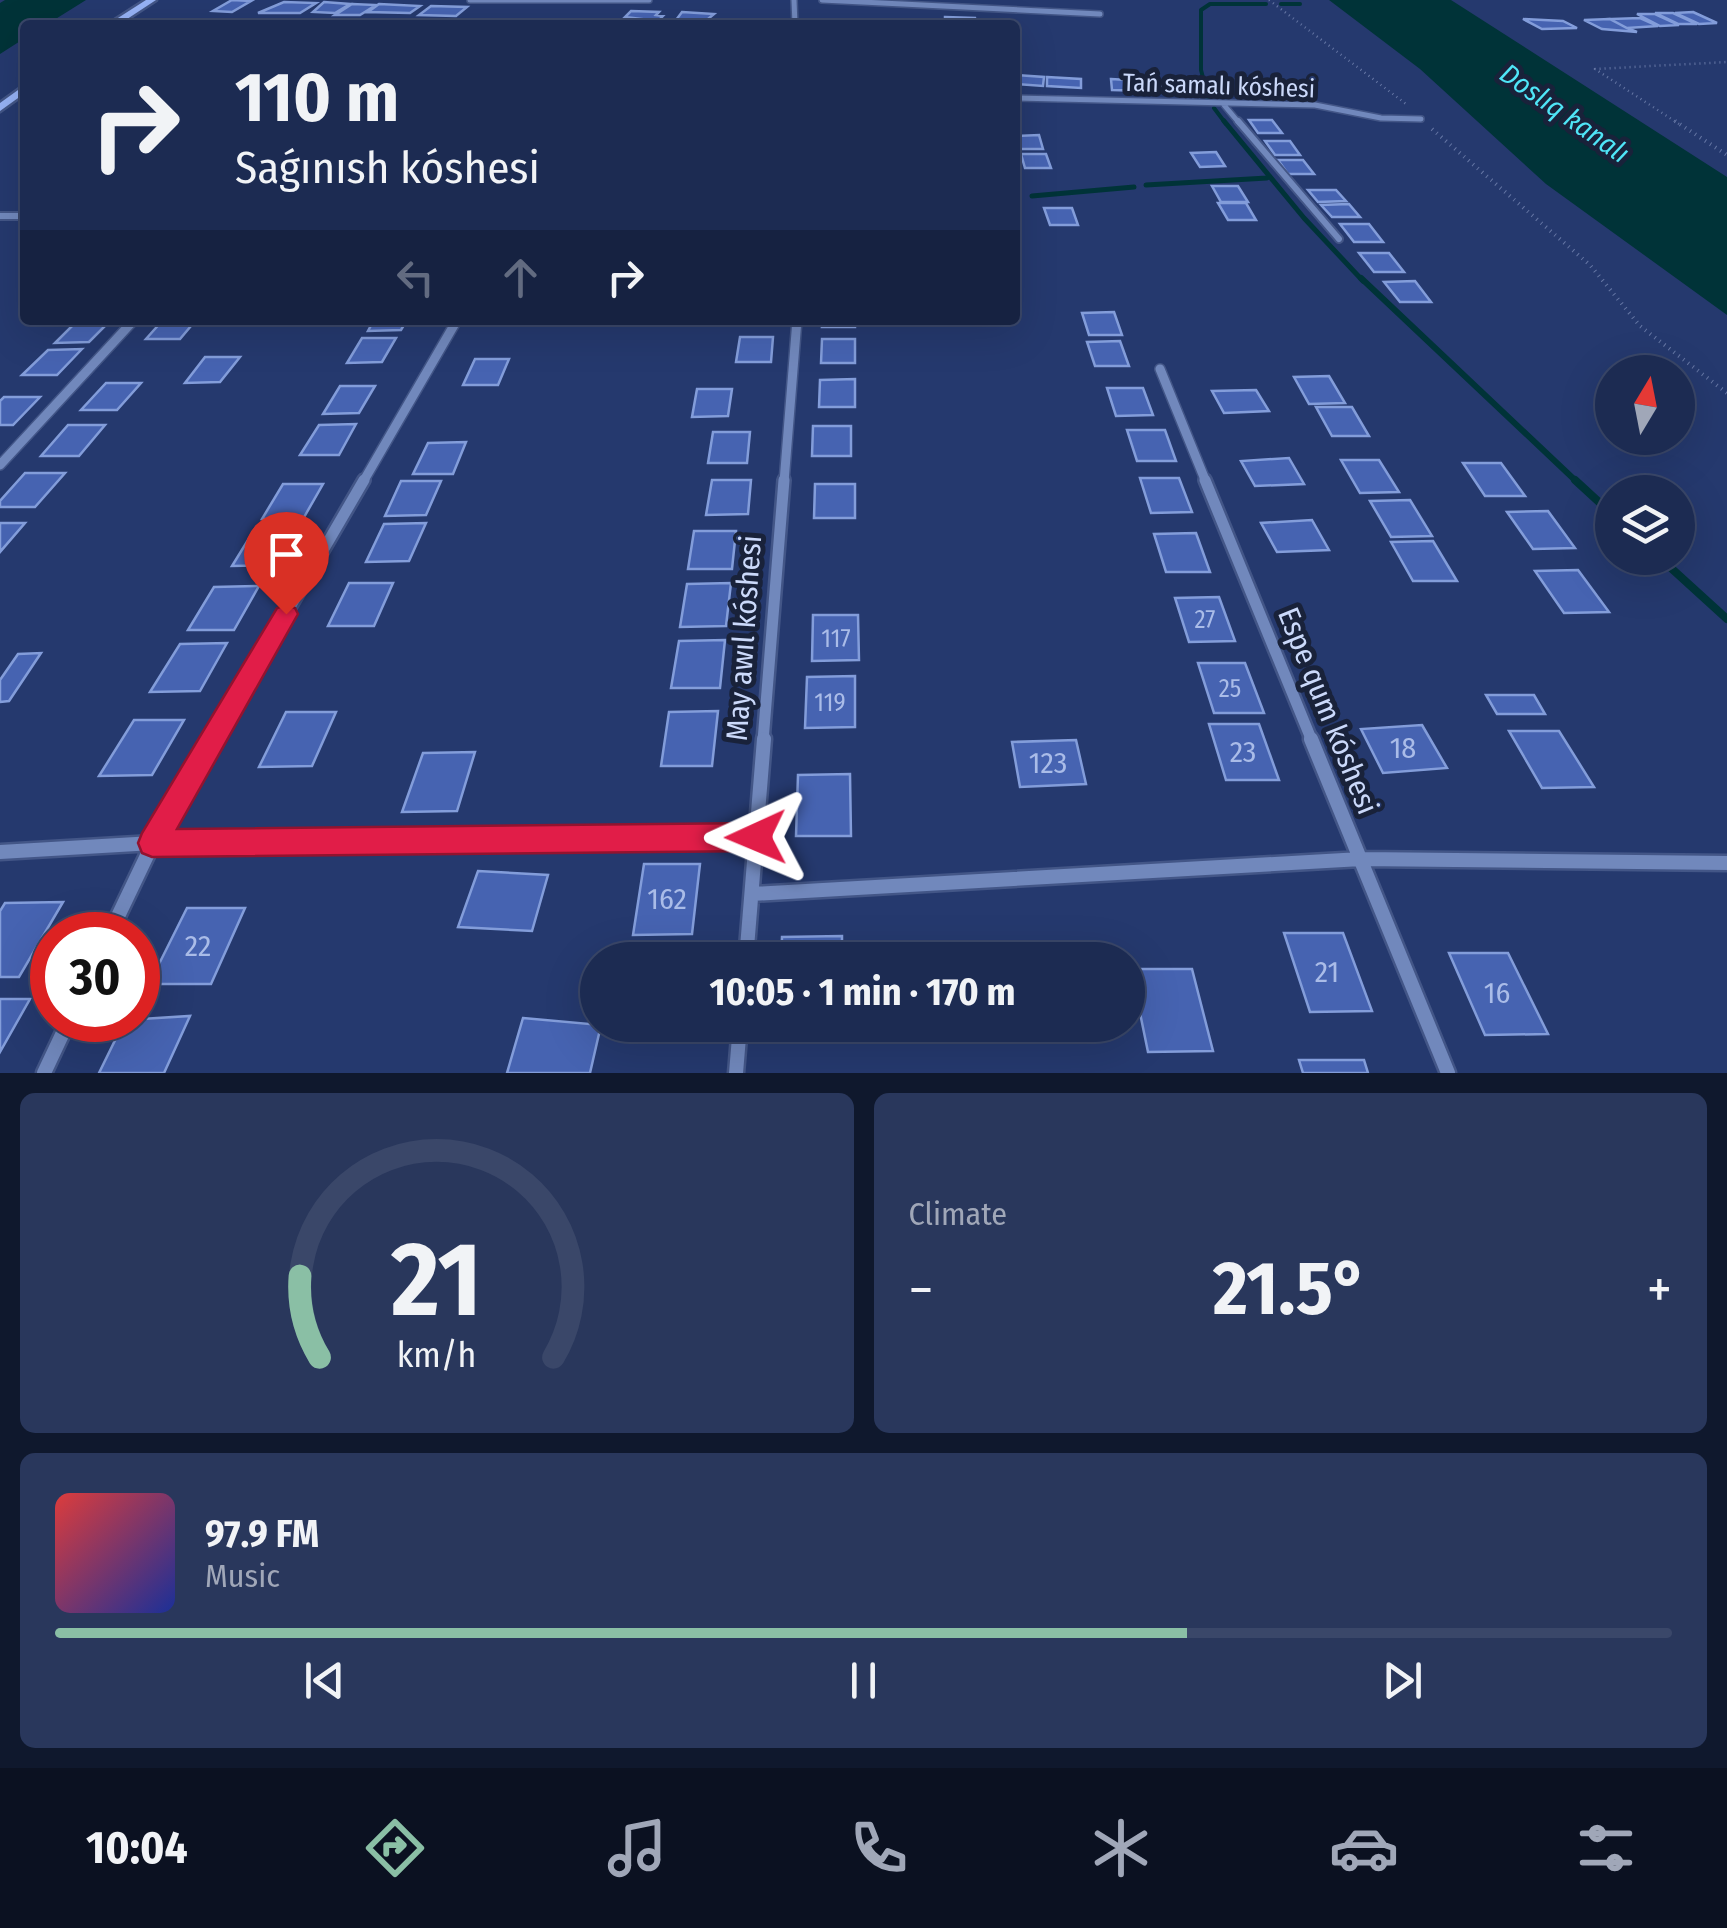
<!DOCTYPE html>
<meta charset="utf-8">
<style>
:root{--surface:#1c2b52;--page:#29375c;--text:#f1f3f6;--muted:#a0a7b8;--line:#3a4769;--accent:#8abfa5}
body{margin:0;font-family:"Fira Sans Condensed",sans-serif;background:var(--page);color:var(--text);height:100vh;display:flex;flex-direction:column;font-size:38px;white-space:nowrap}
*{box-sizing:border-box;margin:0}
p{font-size:32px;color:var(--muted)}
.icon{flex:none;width:55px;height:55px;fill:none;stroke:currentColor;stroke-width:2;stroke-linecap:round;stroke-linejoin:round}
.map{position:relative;height:1073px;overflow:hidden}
.sheet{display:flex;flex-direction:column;gap:20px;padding:20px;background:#0f182d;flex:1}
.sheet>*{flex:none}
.banner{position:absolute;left:20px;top:20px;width:1000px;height:305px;border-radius:10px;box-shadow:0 10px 40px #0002,0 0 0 2px var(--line);background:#1c2b52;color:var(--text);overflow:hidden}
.needle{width:65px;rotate:10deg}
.tools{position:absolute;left:1595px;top:355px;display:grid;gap:20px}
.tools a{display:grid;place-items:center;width:100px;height:100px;border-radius:50%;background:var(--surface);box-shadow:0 10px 40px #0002,0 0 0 2px var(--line);font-size:50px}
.speed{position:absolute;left:30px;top:912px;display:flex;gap:20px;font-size:50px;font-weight:700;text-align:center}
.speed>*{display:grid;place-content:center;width:130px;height:130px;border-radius:50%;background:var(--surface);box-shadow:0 10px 40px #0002,0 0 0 2px var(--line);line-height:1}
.speed .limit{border:15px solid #d22;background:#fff;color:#111}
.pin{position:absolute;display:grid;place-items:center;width:85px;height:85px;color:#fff;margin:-102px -42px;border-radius:50% 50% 50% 0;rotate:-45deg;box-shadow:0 0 10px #0007}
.pin .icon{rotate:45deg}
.me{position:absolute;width:110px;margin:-55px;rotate:269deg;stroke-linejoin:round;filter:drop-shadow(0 0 8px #0008)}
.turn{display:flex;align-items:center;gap:35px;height:210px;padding:0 50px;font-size:45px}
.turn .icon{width:130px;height:130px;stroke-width:2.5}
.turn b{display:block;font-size:70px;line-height:85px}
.lanes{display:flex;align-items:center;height:95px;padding:0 50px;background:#0003;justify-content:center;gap:50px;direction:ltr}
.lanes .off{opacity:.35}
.big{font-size:75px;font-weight:700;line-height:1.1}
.sheet .tile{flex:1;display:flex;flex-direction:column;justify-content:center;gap:15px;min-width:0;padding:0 35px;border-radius:15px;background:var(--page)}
.sheet .dial{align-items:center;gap:0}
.dial svg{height:260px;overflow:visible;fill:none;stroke:var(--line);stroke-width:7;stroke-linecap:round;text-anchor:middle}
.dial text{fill:var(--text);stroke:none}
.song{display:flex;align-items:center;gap:30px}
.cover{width:120px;height:120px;border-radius:15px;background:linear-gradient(135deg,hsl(0 70% 55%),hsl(230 70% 35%))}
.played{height:10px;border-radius:5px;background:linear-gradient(90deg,var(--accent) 70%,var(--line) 70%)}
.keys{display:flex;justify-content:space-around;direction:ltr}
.heat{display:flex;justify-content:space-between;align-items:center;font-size:55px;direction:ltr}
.sheet .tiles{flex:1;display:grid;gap:20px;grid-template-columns:1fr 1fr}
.tile:last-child{grid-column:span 2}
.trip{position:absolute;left:580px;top:942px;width:565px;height:100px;border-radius:50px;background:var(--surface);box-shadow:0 10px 40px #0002,0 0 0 2px var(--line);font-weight:700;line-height:100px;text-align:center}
.menu{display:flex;height:160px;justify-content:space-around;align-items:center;background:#0b1121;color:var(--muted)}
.menu .icon{width:70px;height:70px}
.menu .active{color:var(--accent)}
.menu b{font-size:45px;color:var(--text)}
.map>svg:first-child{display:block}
.water{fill:#003338}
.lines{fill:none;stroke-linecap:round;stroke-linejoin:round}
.stream-far3{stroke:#003338;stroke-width:4}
.stream-far2{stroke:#003338;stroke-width:5}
.stream-far1{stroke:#003338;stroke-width:6}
.stream{stroke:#003338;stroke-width:8}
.building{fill:#4663b1;stroke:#839dda;stroke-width:2.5}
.minor-far4-casing{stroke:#435687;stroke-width:8}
.minor-far3-casing{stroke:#435687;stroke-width:10}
.minor-far2-casing{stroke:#435687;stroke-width:12}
.minor-far1-casing{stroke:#435687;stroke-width:16}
.minor-casing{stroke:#435687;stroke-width:19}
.secondary-casing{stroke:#435687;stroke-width:5}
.path-far1{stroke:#6576a4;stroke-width:2.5;stroke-dasharray:1 4;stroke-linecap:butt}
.path{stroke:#6576a4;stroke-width:4;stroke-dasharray:1 5;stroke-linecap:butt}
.minor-far4{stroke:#7188bc;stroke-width:5}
.minor-far3{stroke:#7188bc;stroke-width:6}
.minor-far2{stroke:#7188bc;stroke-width:9}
.minor-far1{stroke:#7188bc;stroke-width:11}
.minor{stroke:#7188bc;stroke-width:14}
.secondary{fill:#96b2f5;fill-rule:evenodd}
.route{fill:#e11d48;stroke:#92132f;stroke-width:2.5}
.labels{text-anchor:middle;stroke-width:10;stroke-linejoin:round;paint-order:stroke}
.far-street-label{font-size:25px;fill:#cbd9fa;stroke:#19223a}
.number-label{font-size:25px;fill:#aabce8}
.far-water-label{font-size:28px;font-style:italic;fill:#4fe5f7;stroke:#19223a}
.street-label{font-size:30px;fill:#cbd9fa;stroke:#19223a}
.near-number-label{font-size:30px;fill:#aabce8}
</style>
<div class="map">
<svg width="1727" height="1073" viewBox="0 0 1727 1073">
<rect width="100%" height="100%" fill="#25396e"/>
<path class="water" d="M5,0h81l-40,25h-21v13l-25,16v-51z
M1329,0h122l276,177v138l-181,-131 -126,-115z"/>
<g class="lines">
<path class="stream-far3" d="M1281,4h19
M1209,101l-8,-31v-60l9,-6h56
M1214,108l12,16"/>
<path class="stream-far2" d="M1224,121l80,97 59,63
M1146,185l121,-7
M1032,196l102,-9
M1015,197h4"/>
<path class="stream-far1" d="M1361,278l216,204"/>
<path class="stream" d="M1575,480l37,34
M1660,558l67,61"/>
</g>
<path class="building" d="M232,0l19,1 -19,11 -19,-1z
M284,2l32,1 -16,10h-42z
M324,2l26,2 -15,9 -22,-1z
M352,4l24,1 -16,10h-25z
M379,4l41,2 -10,7 -42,-1z
M431,6l36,1 -11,9 -37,-1z
M631,11l28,1 -3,3 7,1 -5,5 -33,-4z
M682,12l32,2 -12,10 -26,-4z
M1693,12l24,11 -18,1 -24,-11z
M1655,13h18l24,11h-19z
M1637,14h18l24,11 -19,1z
M945,17l30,1 1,7h-31z
M1640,18l18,8 -31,2 -17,-9z
M1523,19l40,2 14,7 -35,1z
M1610,19l17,9 10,4 -35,-3 -18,-9z
M1015,75l29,2 -1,9 -28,-2z
M1047,77l34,2v9l-34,-2z
M1111,79l33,2 3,10 -35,-1z
M1237,80h25l8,11h-25z
M1160,82l35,2 2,9 -35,-2z
M1249,120h23l10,13h-24z
M1039,135l4,14h-25l-3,-13z
M1265,141h25l10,14h-25z
M1216,152l9,14 -25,1 -9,-14z
M1021,154h25l5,14h-26z
M1278,160h25l11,14h-26z
M1212,186h26l10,16h-27z
M1308,190h28l10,11 -28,1z
M1218,203h28l10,17h-28z
M1349,204l11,13h-28l-11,-12z
M1044,208h28l6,17h-28z
M1340,224h29l14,18h-29z
M1359,253h30l15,19h-30z
M1415,281l16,21h-31l-16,-20z
M1114,312l8,23h-33l-7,-22z
M78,320h33l-22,22 -34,1z
M163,320h33l-16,19h-34z
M374,320h33l-6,10 -33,1z
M823,320h32v7h-33z
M740,337h33l-2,25h-35z
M362,338h34l-14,24 -35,1z
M822,339h33v24h-34z
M1120,341l9,25h-34l-8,-24z
M82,349l-25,26h-35l26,-25z
M205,357h35l-20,25 -35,1z
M475,359h34l-11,26h-35z
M1329,376l16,27 -36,1 -15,-27z
M855,379v28h-36l1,-27z
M106,383h35l-24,27h-36z
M340,386h35l-16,27 -36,1z
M1107,388h36l10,27 -37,1z
M697,389h35l-4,27 -36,1z
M1256,390l13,21 -45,2 -12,-22z
M4,397h36l-27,28h-13v-24z
M1316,407h36l17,29h-37z
M356,424l-17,31h-39l19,-30z
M68,425h37l-26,31h-38z
M813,426h38v30h-39z
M1127,430h38l11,31h-39z
M713,432h37l-3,31h-39z
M466,442l-13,32h-40l15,-31z
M1289,458l15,26 -49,2 -14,-25z
M1341,460h38l20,32 -39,1z
M1463,463h38l24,33h-40z
M25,473h40l-30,34h-35v-6z
M1140,478h39l13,34 -41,1z
M712,480h39l-3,34 -42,1z
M401,481h40l-15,34 -41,1z
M283,484h40l-20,35h-41z
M815,484h40v34h-41z
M1410,500l22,36 -41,1 -21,-36z
M1548,511l27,37 -42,1 -26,-37z
M1312,520l17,30 -52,2 -16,-29z
M0,523h25l-25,29z
M426,523l-17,38 -43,1 18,-38z
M256,527h41l-22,38 -43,1z
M694,531h42l-4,38h-44z
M1196,533l14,39h-44l-12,-38z
M1433,541l24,40h-44l-22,-39z
M1578,570l31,42 -45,1 -29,-42z
M349,583h44l-19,43h-46z
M731,583l-5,43 -46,1 7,-43z
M259,586l-25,44h-46l26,-43z
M1219,597l16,44 -46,1 -14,-44z
M813,615h45l1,45 -47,1z
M725,640l-5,48h-49l8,-47z
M227,643l-27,48 -50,1 30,-48z
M41,653l-32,48 -9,1v-22l18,-26z
M1198,663h47l19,50h-50z
M855,676v51l-50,1 2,-51z
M1486,695h48l11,19h-48z
M718,711l-6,55h-51l8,-54z
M286,712h50l-24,54 -53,1z
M134,720h50l-32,55 -53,1z
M1209,724h50l20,56h-53z
M1422,725l25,43 -64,5 -22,-44z
M1509,731h50l35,56 -52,1z
M1076,740l10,44 -66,3 -8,-45z
M475,752l-18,59 -55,1 21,-59z
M850,774l1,62h-55l2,-61z
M644,864h56l-8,70 -59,1z
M478,871l70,4 -16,56 -74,-4z
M63,902l-44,75h-19v-66l5,-8z
M187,908h58l-34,76h-62z
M1284,933h59l29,78 -62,1z
M842,936v24h-61l1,-23z
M1090,945l3,15h-77l-2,-10z
M1449,953h59l40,81 -63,1z
M1131,969h61l21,82 -65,1z
M0,999h30l-30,53z
M190,1016l-26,57h-65l26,-53z
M523,1018l78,7 -11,48h-83z
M1299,1060h65l4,13h-65z"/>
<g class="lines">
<g class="minor-far4-casing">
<path id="minor-far4" d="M470,0h179
M794,0l1,25
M822,0l278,14
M1015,98l300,7 66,13 40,1
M1224,105l16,19"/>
</g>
<g class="minor-far3-casing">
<path id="minor-far3" d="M1238,121l101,118
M0,216h25"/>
</g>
<g class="minor-far2-casing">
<path id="minor-far2" d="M1160,369l46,113
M0,465l134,-145
M363,482l94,-162
M784,482l13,-162"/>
</g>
<g class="minor-far1-casing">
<path id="minor-far1" d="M1205,480l107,261
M212,741l152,-261
M763,741l21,-261"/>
</g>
<g class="minor-casing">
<path id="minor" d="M1311,739l137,334
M0,852l153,-9 603,-6
M752,894l609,-35 366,4
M109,935l44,-92 60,-104
M746,960l18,-221
M44,1073l25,-53
M736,1073l4,-48"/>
</g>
<g class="secondary-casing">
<path id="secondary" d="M146,0h10l-38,25h-11z
M25,85v8l-25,18v-8z"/>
</g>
<path class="path-far1" d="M1269,0l137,104
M1679,124l-84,-55 132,-7"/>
<path class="path" d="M1675,121l52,34
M1432,129l158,136 50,61 87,67"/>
<use href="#minor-far4" class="minor-far4"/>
<use href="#minor-far3" class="minor-far3"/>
<use href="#minor-far2" class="minor-far2"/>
<use href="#minor-far1" class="minor-far1"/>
<use href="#minor" class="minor"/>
<use href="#secondary" class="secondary"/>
</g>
<path class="route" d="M286,605l9,3 3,6 -121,215 579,-6 11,4 4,10 -4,10 -11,4 -604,6 -10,-4 -4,-10 4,-10 135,-225z"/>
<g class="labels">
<g class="far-street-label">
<text transform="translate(1219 85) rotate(2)" y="9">Tań samalı kóshesi</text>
</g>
<g class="number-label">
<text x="1205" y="628">27</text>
<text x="836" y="647">117</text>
<text x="1230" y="697">25</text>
<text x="830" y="711">119</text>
</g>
<g class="far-water-label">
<text transform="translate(1565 113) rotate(35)" y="10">Doslıq kanalı</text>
</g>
<g class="street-label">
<text transform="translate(744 638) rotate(-86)" y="10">May awıl kóshesi</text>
<text transform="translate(1328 711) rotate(68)" y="10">Espe qum kóshesi</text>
</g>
<g class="near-number-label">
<text x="1403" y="758">18</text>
<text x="1243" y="762">23</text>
<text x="1048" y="773">123</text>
<text x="667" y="909">162</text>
<text x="198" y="956">22</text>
<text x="1327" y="982">21</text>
<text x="1497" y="1003">16</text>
</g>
</g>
</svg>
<div class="tools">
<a><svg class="needle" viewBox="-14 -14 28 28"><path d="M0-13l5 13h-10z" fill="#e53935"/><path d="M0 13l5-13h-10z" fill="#a0a7b8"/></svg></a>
<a><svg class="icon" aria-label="layers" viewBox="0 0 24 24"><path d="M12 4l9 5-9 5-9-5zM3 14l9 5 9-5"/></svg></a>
</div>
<div class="speed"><div class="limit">30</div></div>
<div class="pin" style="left:286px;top:614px;background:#d93025"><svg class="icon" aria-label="arrive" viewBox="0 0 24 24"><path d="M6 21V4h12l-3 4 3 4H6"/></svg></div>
<svg class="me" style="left:756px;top:837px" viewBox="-20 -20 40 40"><path d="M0-17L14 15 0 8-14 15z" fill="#e11d48" stroke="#fff" stroke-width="4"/></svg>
<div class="trip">10:05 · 1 min · 170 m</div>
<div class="banner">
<div class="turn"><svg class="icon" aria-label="right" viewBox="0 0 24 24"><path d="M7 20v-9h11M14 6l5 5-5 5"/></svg><div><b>110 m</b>Saǵınısh kóshesi</div></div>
<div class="lanes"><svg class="icon off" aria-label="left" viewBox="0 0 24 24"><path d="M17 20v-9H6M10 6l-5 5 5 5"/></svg><svg class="icon off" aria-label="ahead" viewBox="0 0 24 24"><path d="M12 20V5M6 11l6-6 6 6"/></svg><svg class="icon" aria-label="right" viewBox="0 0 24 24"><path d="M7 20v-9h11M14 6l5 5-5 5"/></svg></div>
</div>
</div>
<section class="sheet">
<div class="tiles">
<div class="tile dial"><svg viewBox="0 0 100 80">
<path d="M14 69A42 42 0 1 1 86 69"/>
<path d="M14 69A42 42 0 0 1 8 44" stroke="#8abfa5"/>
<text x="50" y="56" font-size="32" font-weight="700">21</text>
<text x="50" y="72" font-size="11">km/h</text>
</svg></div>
<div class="tile"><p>Climate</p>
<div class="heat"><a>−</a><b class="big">21.5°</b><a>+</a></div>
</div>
<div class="tile">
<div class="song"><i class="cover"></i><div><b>97.9 FM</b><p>Music</p></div></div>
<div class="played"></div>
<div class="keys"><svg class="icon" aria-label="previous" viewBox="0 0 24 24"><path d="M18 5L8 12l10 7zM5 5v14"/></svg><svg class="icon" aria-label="pause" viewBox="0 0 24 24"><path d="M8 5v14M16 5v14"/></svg><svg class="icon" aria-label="next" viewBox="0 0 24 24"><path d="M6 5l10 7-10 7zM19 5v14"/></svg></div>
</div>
</div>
</section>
<nav class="menu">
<b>10:04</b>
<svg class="icon active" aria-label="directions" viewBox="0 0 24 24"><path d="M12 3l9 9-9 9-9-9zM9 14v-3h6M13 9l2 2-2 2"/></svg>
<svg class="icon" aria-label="music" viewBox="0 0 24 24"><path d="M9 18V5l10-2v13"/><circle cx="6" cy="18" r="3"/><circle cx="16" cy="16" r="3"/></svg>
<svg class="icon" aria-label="phone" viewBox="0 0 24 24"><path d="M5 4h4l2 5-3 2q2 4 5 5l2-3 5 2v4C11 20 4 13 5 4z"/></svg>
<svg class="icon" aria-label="climate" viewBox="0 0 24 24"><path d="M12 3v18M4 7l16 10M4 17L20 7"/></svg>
<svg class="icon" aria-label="car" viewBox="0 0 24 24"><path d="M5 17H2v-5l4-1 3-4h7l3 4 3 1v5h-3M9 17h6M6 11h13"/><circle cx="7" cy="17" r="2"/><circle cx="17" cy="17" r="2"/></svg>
<svg class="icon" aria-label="filters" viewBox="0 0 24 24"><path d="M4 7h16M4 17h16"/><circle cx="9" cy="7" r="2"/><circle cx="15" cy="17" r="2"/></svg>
</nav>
